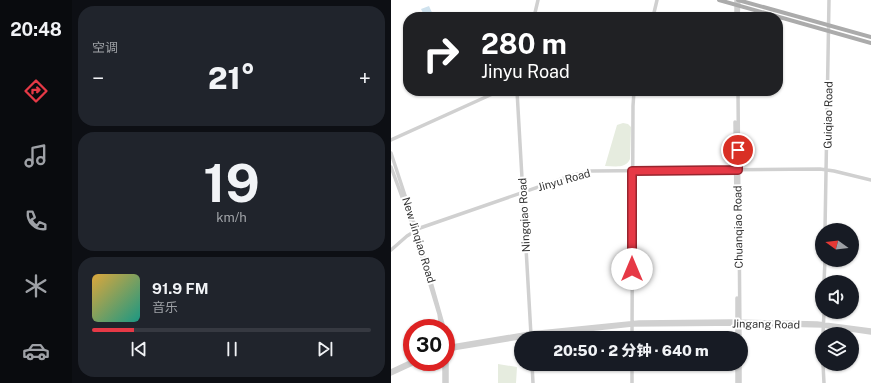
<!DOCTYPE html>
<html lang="zh">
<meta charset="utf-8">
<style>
:root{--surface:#171b24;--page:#20242c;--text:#f1f3f6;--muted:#9ea1a6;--line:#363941;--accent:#e63946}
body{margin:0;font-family:"Public Sans","Noto Sans SC",sans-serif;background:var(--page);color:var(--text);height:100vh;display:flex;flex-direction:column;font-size:15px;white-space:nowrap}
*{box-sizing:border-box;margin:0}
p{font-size:13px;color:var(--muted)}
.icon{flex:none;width:22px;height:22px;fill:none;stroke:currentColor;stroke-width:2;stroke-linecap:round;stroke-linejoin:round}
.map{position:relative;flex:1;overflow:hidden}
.drawer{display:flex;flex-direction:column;gap:6px;padding:6px;background:#0d0f14;width:319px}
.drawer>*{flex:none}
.guide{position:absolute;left:12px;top:12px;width:380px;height:84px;border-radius:16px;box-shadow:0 1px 3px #0004;background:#202124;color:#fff;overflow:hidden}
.needle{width:26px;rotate:285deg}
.tools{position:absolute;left:424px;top:223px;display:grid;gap:8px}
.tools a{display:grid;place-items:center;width:44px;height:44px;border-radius:50%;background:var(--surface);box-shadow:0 1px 3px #0004;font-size:20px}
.speed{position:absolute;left:12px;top:319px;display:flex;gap:8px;font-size:20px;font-weight:700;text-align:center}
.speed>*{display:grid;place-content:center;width:52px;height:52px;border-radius:50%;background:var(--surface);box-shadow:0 1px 3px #0004;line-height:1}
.speed .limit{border:6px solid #d22;background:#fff;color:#111}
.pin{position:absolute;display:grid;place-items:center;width:34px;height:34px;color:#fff;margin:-17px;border:2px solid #fff;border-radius:50%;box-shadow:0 1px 4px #0007}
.me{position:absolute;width:44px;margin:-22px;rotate:0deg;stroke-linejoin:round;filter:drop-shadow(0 0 3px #0008)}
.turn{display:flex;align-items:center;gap:14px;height:84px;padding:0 12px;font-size:18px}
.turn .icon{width:52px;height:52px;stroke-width:2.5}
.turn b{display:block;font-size:28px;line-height:34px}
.big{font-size:30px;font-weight:800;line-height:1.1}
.drawer .widget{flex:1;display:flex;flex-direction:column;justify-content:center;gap:6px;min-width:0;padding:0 14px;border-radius:16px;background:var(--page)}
.drawer .dial{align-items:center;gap:0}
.dial b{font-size:52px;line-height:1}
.song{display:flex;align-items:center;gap:12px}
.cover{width:48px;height:48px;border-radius:6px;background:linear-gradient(135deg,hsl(40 70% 55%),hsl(170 70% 35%))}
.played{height:4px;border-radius:2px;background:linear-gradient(90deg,var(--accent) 15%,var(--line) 15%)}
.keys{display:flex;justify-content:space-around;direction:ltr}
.heat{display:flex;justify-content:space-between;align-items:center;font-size:22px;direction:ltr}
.trip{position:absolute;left:123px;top:331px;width:234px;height:40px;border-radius:20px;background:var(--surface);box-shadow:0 1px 3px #0004;font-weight:800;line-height:40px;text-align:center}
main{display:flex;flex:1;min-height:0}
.tabs{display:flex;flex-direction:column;width:72px;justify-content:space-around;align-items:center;background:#090b0e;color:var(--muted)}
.tabs .icon{width:28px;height:28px}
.tabs .current{color:var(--accent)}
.tabs b{font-size:18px;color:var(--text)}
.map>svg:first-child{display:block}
.green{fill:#e6ecdf}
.water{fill:#cfe2ee}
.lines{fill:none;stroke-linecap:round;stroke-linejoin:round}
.minor{stroke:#d0d0d0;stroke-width:3.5}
.major{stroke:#ababab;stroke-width:4}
.route-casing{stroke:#96252e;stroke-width:10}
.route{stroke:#e63946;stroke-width:7}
.labels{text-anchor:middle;stroke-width:4;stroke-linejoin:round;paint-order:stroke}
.street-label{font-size:11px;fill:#333;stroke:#fff}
</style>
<main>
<nav class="tabs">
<b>20:48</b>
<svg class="icon current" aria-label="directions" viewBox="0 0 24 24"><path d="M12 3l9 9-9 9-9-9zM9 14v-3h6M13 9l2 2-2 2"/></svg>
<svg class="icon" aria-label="music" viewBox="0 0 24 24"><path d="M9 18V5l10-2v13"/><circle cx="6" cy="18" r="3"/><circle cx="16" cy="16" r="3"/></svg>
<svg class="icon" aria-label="phone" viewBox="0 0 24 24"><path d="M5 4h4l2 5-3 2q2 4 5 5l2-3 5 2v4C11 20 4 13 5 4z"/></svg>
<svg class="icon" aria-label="climate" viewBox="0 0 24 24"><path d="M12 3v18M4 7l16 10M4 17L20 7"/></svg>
<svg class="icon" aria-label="car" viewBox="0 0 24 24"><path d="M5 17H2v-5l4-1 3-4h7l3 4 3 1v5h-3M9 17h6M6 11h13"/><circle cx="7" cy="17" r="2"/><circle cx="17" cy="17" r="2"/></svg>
</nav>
<section class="drawer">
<div class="widget"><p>空调</p>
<div class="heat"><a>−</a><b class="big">21°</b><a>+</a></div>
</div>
<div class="widget dial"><b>19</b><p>km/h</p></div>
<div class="widget">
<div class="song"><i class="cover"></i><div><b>91.9 FM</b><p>音乐</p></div></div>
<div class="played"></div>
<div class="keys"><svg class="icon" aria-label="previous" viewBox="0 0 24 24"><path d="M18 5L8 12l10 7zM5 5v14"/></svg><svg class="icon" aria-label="pause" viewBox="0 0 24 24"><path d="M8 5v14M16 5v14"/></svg><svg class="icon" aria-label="next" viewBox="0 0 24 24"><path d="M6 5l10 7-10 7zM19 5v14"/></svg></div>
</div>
</section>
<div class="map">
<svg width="480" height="383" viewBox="0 0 480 383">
<rect width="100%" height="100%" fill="#fff"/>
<path class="green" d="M232,123l5,1 3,3 -1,32c-4,10 -16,7 -25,7l12,-41z
M107,364l19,3 -1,16h-18z"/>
<path class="water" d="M38,6l5,11h-9l-4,-8z"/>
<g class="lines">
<path class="minor" d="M143,17l4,-17
M262,17l4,-17
M345,17v-17
M347,17l1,-17
M126,91l14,244
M347,91l2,247
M344,122l1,84
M0,140l108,-49
M0,153l25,76 28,99
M0,167l24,65
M434,230l4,-230
M25,238l23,76 2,14
M0,250l16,-14 13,-8 150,-52 21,-5 229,-2 14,2 37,9
M433,282l1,-22
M346,298v40
M432,334l1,-22
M55,338l1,11v34
M241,338l1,-232 1,-15
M55,347l84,-14 109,-11 92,-1 86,2 54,7
M55,350l85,-14 101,-11 113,-1 78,2 48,7
M53,362v21
M141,364l1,19
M346,364v19
M432,364l1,19
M0,371l21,-10
M0,374l26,-12
M241,383v-19
M349,383v-19"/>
<path class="major" d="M328,0l152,43
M347,0l133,37"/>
</g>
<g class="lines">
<g class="route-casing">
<path id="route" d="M241,269v-98l106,-1v-20"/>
</g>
<use href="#route" class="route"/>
</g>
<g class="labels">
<g class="street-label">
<text transform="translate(437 115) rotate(-89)" y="4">Guiqiao Road</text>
<text transform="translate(173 180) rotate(-16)" y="4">Jinyu Road</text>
<text transform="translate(133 215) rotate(-93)" y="4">Ningqiao Road</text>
<text transform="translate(347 227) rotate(-91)" y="4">Chuanqiao Road</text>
<text transform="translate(28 240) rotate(73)" y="4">New Jinqiao Road</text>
<text transform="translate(375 324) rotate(1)" y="4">Jingang Road</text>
</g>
</g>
</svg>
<div class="tools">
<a><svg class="needle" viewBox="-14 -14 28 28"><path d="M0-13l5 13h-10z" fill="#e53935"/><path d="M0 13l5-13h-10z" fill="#9ea1a6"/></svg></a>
<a><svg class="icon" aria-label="sound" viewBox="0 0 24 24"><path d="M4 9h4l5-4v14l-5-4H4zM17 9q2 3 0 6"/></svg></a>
<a><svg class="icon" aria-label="layers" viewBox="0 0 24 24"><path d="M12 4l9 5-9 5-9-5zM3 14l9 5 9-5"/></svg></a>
</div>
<div class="speed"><div class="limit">30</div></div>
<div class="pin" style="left:347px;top:150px;background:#d93025"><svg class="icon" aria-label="arrive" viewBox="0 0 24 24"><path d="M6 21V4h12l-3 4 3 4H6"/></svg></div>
<svg class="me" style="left:241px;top:269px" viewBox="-20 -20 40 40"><circle r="19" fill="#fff"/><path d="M0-13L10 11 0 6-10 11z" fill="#e63946"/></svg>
<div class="trip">20:50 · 2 分钟 · 640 m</div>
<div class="guide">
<div class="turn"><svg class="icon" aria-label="right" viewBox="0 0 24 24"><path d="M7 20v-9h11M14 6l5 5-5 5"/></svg><div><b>280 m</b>Jinyu Road</div></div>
</div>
</div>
</main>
